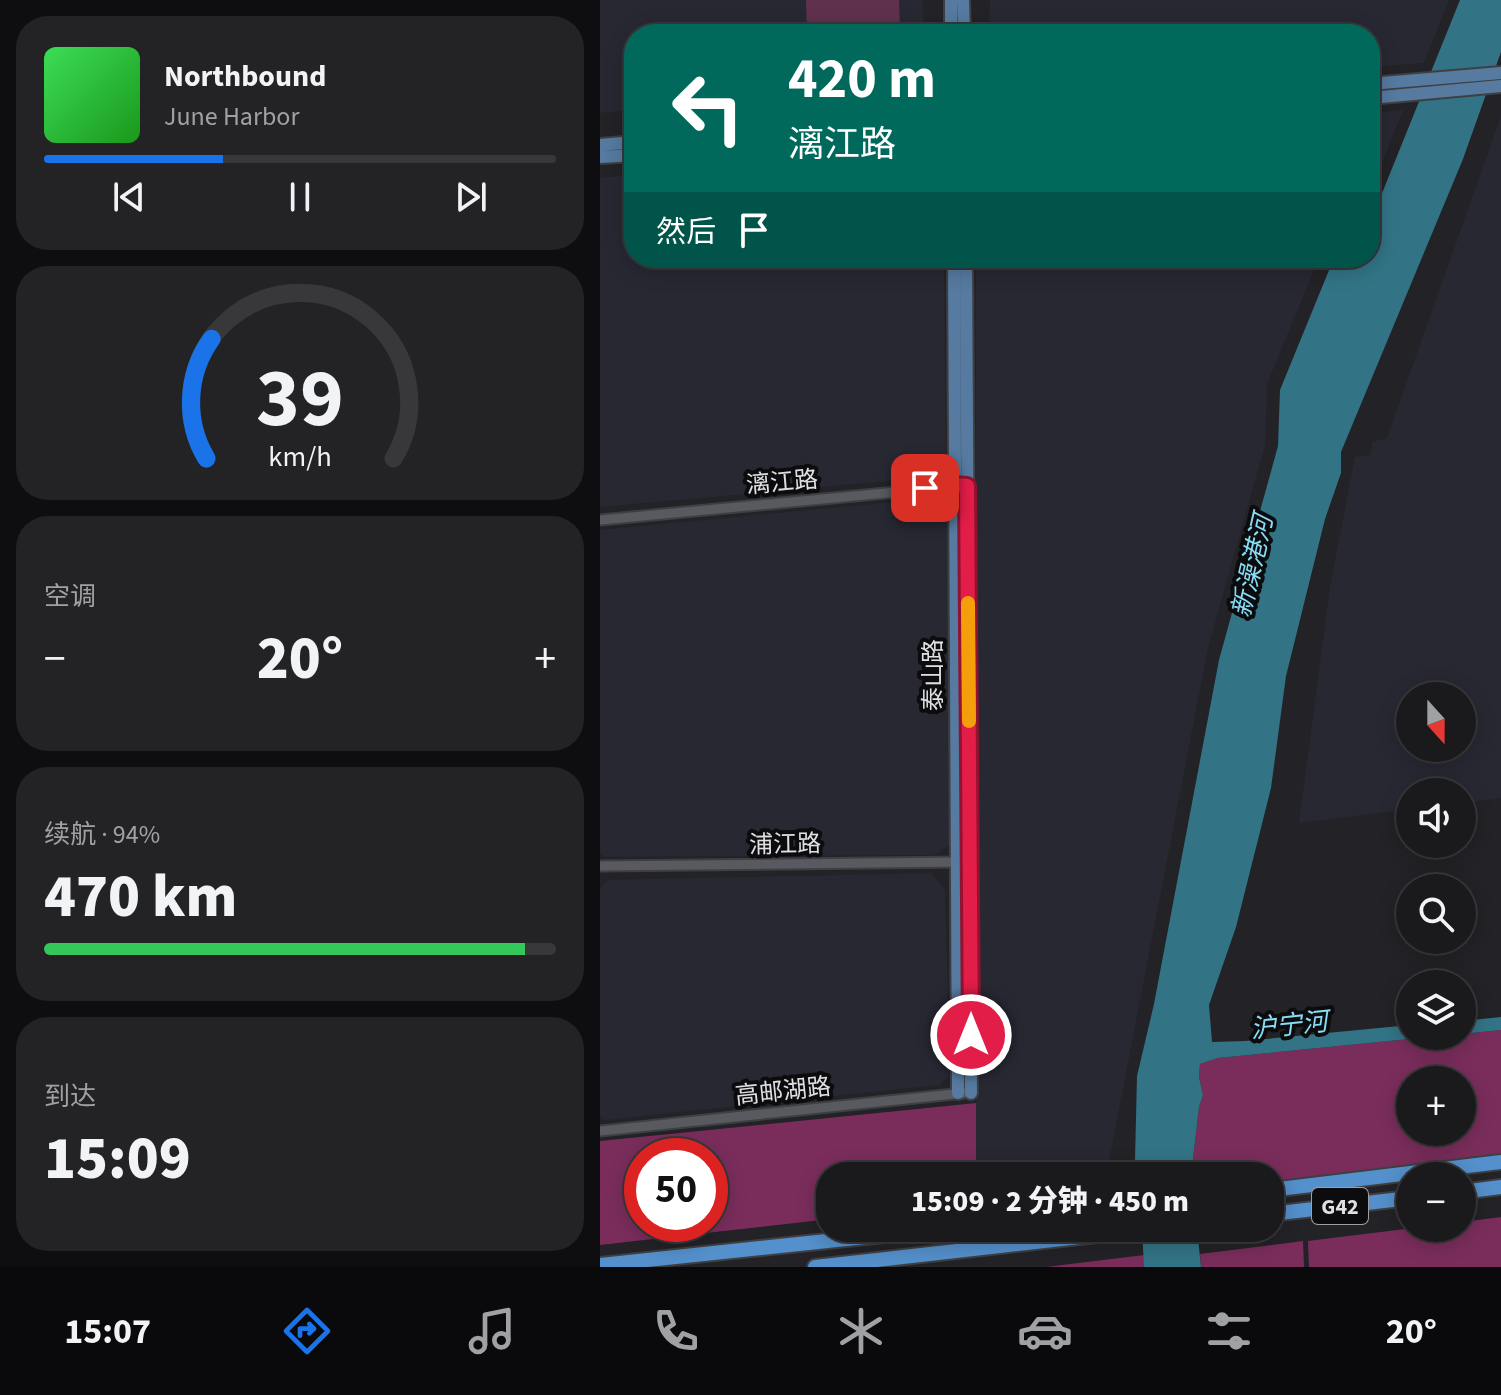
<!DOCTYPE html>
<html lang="zh">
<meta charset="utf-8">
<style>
:root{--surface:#1a1a1d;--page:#232326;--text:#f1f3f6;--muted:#9fa1a4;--line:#38383b;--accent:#1a73e8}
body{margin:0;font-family:"Source Sans 3","Noto Sans SC",sans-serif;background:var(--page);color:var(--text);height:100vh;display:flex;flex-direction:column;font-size:30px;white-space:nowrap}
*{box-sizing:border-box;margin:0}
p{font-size:26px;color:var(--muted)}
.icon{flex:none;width:44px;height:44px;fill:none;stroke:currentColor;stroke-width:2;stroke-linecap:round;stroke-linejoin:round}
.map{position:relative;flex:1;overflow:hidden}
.panel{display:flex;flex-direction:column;gap:16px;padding:16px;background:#0e0e10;width:600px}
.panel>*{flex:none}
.top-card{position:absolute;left:24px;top:24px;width:756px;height:244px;border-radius:32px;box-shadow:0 4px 20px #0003,0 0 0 2px var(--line);background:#00695c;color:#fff;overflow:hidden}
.needle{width:52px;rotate:159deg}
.tools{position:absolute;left:796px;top:682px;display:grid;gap:16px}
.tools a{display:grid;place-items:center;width:80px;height:80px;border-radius:50%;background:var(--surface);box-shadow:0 4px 20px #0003,0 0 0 2px var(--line);font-size:40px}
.speed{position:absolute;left:24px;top:1138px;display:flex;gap:16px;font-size:40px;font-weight:700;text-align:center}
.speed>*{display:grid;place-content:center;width:104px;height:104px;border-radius:50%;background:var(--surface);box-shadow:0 4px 20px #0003,0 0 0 2px var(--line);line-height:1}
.speed .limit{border:12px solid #d22;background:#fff;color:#111}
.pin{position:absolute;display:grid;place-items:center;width:68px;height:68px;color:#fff;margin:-34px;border-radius:16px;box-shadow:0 4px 12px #0006}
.me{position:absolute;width:88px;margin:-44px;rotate:0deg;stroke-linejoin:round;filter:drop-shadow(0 0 6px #0008)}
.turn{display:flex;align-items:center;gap:28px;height:168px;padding:0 32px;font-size:36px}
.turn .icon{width:104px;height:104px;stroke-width:2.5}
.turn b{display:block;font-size:56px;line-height:68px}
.then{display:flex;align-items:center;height:76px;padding:0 32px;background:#0003;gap:16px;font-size:30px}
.big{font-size:60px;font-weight:800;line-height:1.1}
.panel .tile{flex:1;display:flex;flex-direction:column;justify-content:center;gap:12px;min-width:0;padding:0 28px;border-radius:32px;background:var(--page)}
.panel .dial{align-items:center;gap:0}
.dial svg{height:208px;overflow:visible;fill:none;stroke:var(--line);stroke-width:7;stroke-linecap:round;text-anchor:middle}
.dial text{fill:var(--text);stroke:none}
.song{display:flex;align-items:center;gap:24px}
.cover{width:96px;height:96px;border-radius:12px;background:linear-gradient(135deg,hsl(130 70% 55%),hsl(120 70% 35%))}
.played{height:8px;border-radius:4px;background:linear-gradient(90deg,var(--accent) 35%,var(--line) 35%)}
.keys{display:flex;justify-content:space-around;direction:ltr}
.heat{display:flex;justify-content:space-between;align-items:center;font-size:44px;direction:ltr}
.charge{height:12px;border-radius:6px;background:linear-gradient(90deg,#34c759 94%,var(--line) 0)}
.trip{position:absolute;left:216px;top:1162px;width:468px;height:80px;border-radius:32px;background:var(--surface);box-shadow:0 4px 20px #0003,0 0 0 2px var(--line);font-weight:800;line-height:80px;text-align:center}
.dock{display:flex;height:128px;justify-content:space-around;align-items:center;background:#0a0a0c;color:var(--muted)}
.dock .icon{width:56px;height:56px}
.dock .active{color:var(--accent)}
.dock b{font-size:36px;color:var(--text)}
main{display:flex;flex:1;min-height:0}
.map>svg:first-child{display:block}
.built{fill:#282833;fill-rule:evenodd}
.green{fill:#60314c}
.forest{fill:#7a2d5b;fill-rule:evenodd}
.water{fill:#327486}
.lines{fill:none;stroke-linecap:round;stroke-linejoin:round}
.minor-casing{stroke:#3e3f43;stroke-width:13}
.major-casing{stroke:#3e3f43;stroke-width:16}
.highway-casing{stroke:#3e3f43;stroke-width:18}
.minor{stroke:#595a5f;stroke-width:9}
.major{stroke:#567aa0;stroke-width:12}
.highway{stroke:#5490cb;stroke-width:14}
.route-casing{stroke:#92132f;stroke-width:20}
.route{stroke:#e11d48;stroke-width:14}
.slow{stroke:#f59e0b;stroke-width:14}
.labels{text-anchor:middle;stroke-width:8;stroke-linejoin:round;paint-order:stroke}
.shield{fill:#0c0c0e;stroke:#a0a0a3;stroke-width:2}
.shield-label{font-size:22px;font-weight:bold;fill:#dfe0e3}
.street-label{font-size:24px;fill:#dfe0e3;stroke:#0c0c0e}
.water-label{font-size:26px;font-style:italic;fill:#87ddf5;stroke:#0c0c0e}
</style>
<main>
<section class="panel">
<div class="tile">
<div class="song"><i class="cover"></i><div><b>Northbound</b><p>June Harbor</p></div></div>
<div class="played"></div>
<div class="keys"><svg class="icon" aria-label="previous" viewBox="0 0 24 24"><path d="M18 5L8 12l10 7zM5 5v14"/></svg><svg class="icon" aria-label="pause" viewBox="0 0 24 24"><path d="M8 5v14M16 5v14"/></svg><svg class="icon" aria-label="next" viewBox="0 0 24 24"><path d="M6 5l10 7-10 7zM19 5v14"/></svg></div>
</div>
<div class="tile dial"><svg viewBox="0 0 100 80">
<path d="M14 69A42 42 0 1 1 86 69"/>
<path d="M14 69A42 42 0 0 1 16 23" stroke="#1a73e8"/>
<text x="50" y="56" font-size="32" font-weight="700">39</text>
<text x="50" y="72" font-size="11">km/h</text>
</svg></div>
<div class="tile"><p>空调</p>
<div class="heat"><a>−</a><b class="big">20°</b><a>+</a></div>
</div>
<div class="tile"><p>续航 · 94%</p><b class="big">470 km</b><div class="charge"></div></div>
<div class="tile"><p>到达</p><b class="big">15:09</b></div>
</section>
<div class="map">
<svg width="901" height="1267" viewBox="0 0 901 1267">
<rect width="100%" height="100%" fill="#222227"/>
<path class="built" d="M0,0h323l1,34h-290v76l-34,3z
M390,0h459l-25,63 -54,4v-33h-381z
M803,110l-33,83v-80z
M901,116v682l-39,5v-11h-52v17l-111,14 31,-236 25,-130 16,-2 1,-13 15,-4zM810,696h52v52h-52z
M34,175v83h310l2,207 -15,12 -331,30v-329z
M376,258h343l-52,126 -2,61 -57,203 -100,518 -79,10h-53z
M335,498l12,12 4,333 -16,12 -330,2 -5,-4v-323z
M331,873l14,16 5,186 -11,10 -335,35 -4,-5v-226l8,-9z"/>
<path class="green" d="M206,0h93l1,28 -93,3z"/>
<path class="forest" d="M901,1030v126l-231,27v-7h-79l8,-69 4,-12 -4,-18 1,-13 18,-6 222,-22h22v-2zM810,1080h52v52h-52z
M376,1103v73h-146v43l-230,26v-104zM110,1156v68h-68v-68z
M508,1166l13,10h-92z
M901,1217v50h-192l-1,-26 105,-13h49v-6z
M703,1241l1,26h-103l-1,-13z
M544,1255v12h-98z"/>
<path class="water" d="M860,0h41v52l-38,107 -122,293v21l-16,46 -39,157 -15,112 -35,139 -27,78 3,37 33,-1 165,-16v11h30l-222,22 -18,6 -1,13 4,18 -4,12 -8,69h-54l-2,-16 2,-84 17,-72 65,-344 59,-214 2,-56 54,-132h36v-35z
M901,1017v13l-39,4v-13z
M542,1228h55l4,39h-57z"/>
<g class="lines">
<g class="minor-casing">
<path id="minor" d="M0,520l360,-34
M0,866l361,-4
M0,1131l364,-38"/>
</g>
<g class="major-casing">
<path id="major" d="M351,0v34
M363,0l1,34
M770,84l131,-11
M770,98l131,-12
M0,145l34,-3
M0,157l34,-2
M354,258l4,835
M366,258l5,835"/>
</g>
<g class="highway-casing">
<path id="highway" d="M670,1190l231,-28
M862,1192l39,-5
M670,1214l140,-16
M0,1265l350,-37
M215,1267l344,-39"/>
</g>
<use href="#minor" class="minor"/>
<use href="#major" class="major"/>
<use href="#highway" class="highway"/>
</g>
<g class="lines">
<g class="route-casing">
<path id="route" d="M325,488l29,-3 13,1 4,549"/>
</g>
<use href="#route" class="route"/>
<path class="slow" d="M368,603l1,118"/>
</g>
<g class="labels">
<rect class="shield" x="712" y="1188" width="56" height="36" rx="6"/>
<g class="shield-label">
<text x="740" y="1214">G42</text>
</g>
<g class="street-label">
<text transform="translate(182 482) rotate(-5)" y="8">漓江路</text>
<text transform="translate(333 675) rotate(-90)" y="8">泰山路</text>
<text transform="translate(185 844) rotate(-1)" y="8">浦江路</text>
<text transform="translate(183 1091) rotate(-6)" y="8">高邮湖路</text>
</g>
<g class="water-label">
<text transform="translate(652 566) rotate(-77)" y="9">新澡港河</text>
<text transform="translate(689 1025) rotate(-6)" y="9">沪宁河</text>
</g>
</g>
</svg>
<div class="tools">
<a><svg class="needle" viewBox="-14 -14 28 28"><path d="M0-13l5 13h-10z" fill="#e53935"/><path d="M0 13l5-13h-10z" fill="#9fa1a4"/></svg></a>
<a><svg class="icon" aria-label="sound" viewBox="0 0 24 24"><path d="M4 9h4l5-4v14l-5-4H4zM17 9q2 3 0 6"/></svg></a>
<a><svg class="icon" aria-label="search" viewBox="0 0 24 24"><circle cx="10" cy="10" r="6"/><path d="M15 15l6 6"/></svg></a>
<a><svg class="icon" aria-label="layers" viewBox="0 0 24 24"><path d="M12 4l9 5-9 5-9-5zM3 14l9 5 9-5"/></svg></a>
<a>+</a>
<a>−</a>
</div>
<div class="speed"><div class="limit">50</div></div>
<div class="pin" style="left:325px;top:488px;background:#d93025"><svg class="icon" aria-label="arrive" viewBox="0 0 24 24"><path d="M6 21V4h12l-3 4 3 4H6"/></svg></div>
<svg class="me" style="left:371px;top:1035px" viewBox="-20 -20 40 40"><circle r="17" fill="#e11d48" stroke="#fff" stroke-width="3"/><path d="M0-11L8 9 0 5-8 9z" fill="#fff"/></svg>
<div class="trip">15:09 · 2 分钟 · 450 m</div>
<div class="top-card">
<div class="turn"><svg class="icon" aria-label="left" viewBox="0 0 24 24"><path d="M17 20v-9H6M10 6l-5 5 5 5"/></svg><div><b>420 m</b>漓江路</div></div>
<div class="then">然后<svg class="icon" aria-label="arrive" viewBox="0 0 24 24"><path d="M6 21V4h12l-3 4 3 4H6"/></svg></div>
</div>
</div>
</main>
<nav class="dock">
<b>15:07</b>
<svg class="icon active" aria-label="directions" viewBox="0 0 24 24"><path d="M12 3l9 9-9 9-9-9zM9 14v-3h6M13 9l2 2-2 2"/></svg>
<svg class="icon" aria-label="music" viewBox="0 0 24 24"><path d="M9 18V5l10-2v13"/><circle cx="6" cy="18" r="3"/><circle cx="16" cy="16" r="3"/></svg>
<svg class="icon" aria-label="phone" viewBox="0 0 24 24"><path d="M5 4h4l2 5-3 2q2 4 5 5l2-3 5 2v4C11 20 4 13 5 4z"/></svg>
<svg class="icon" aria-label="climate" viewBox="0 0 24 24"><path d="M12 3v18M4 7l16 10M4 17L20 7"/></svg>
<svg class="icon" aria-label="car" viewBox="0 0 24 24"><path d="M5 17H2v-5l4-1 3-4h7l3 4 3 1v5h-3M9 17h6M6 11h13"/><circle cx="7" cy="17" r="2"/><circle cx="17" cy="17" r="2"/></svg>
<svg class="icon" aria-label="filters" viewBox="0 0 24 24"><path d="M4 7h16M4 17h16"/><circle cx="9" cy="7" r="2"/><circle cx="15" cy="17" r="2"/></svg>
<b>20°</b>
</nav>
